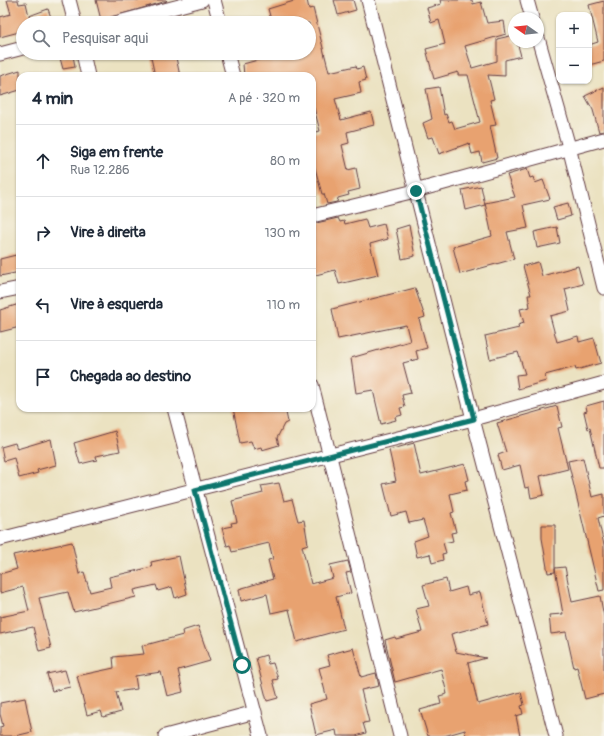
<!DOCTYPE html>
<html lang="pt">
<meta charset="utf-8">
<style>
:root{--surface:#fff;--page:#f2f2f3;--text:#1f2937;--muted:#747a83;--line:#e0e1e3}
body{margin:0;font-family:Pangolin,sans-serif;background:var(--page);color:var(--text)}
.controls{position:absolute;right:12px;top:12px;display:grid;overflow:hidden;border-radius:8px;box-shadow:0 1px 3px #0004}
.controls button{width:36px;height:36px;display:grid;place-items:center;padding:0;border:0;border-bottom:1px solid var(--line);background:var(--surface);color:var(--text);font:20px sans-serif}
.compass{position:absolute;left:508px;top:12px;width:36px;height:36px;border-radius:50%;background:var(--surface);box-shadow:0 1px 3px #0004;rotate:284deg}
.stop{position:absolute;width:12px;height:12px;margin:-9px;border:3px solid #0f766e;border-radius:50%;background:#fff}
.stop.end{background:#0f766e;border-color:#fff;box-shadow:0 1px 4px #0008}
.list{margin:0;padding:0;list-style:none}
h2{display:flex;justify-content:space-between;align-items:center;height:52px;margin:0;padding:0 16px;font-size:17px}
h2 small{font-size:13px;font-weight:400;color:var(--muted)}
.list li{display:grid;grid-template-columns:26px 1fr auto;gap:12px;align-items:center;box-sizing:border-box;height:72px;padding:0 16px;border-top:1px solid var(--line)}
.list b{display:block;font-size:15px;white-space:nowrap}
.list p{margin:0;font-size:13px;white-space:nowrap;color:var(--muted)}
.list em{font-size:13px;font-style:normal;color:var(--muted)}
.icon{flex:none;width:22px;height:22px;fill:none;stroke:currentColor;stroke-width:2;stroke-linecap:round;stroke-linejoin:round}
.map{position:relative;flex:none;width:604px;height:736px;overflow:hidden}
.search{position:absolute;background:var(--surface);box-shadow:0 1px 3px #0004;left:16px;top:16px;width:300px;height:44px;display:flex;align-items:center;gap:10px;box-sizing:border-box;padding:0 14px;border-radius:22px;color:var(--muted);font-size:15px}
.panel{position:absolute;background:var(--surface);box-shadow:0 1px 3px #0004;left:16px;top:72px;width:300px;height:340px;border-radius:12px}
.map>svg:first-child{display:block}
.building{fill:#e8a270}
.lines{fill:none;stroke-linecap:round;stroke-linejoin:round}
.street-casing{stroke:#623c42;stroke-width:15}
.street{stroke:#fff;stroke-width:13}
.route{stroke:#0f766e;stroke-width:5}
</style>
<div class="map">
<svg width="604" height="736" viewBox="0 0 604 736">
<rect width="100%" height="100%" fill="#f7f3e8"/>
<filter id="ink" filterUnits="userSpaceOnUse"><feTurbulence type="fractalNoise" baseFrequency=".025" numOctaves="2"/><feDisplacementMap in="SourceGraphic" scale="8" xChannelSelector="R" yChannelSelector="G"/><feConvolveMatrix kernelMatrix="1 2 1 2 8 2 1 2 1" color-interpolation-filters="sRGB"/></filter>
<filter id="wash" filterUnits="userSpaceOnUse"><feTurbulence type="fractalNoise" baseFrequency=".012" numOctaves="4" result="noise"/><feDisplacementMap in="SourceGraphic" scale="16" xChannelSelector="R" yChannelSelector="G"/><feGaussianBlur stdDeviation="0.9" result="paint"/><feColorMatrix in="noise" values="0 0 0 0 0 0 0 0 0 0 0 0 0 0 0 0 0 1.4 0 .05"/><feComposite in="paint" operator="in"/></filter>
<g filter="url(#wash)">
<rect width="100%" height="100%" fill="#ebe2c1"/>
<g id="blocks">
<g class="building">
<path d="M7,0H18L19,4L26,3L29,16L48,9L52,20L41,23H23V31L0,37V17L11,14Z"/>
<path d="M96,0H166L167,1L101,20Z"/>
<path d="M297,0H307L309,9L313,8L329,72L356,66L357,69L363,67L366,80L359,82L361,93L335,99L341,120L371,112L374,125L347,132L349,143L342,145L348,170L356,168L360,189L348,192L349,195L338,198L337,202L327,204L324,194H322L312,157V133L320,131L314,108L312,109V76H244L243,64L284,53H309V23H272L268,9Z"/>
<path d="M334,0H353L356,10L338,15Z"/>
<path d="M440,0H472L473,4L481,2L487,23L504,21L506,34L465,46L472,68L497,61V39L514,35V42H517L521,56L505,60V76L488,75L494,99L490,100L496,125L490,126L497,158L482,162L480,152L472,154L469,143L439,154L433,137L428,138L423,123L432,119L426,89L439,87L444,115L446,114L449,122L452,121L455,129L480,122L468,75H458V72L434,79L426,49L445,44L439,20L431,23L427,8L441,4Z"/>
<path d="M604,1V61L589,65V45L598,42L589,5Z"/>
<path d="M150,53H175L180,76H155Z"/>
<path d="M73,55L75,67L63,69L60,58Z"/>
<path d="M20,70V90L0,96V76Z"/>
<path d="M604,87V131L599,132L593,110L585,96Z"/>
<path d="M527,169L530,178L533,177L535,183L543,180L550,199L523,205L528,228L507,232L514,259L460,274L453,247L492,236L485,203L515,197L507,175Z"/>
<path d="M481,186L485,205L466,210L462,190Z"/>
<path d="M568,203L571,216L557,220L553,207Z"/>
<path d="M338,218L340,222L344,221L345,224L365,219L368,228L384,224L388,239L370,244L378,275L339,284L335,270L312,276V224Z"/>
<path d="M409,225L415,256L402,259L396,229Z"/>
<path d="M557,227L560,243L537,248L534,232Z"/>
<path d="M20,254V272L0,276V259Z"/>
<path d="M538,262L542,276L578,266L583,284L565,289L570,311L550,316L557,342L578,336L579,342L594,338L601,363L576,370L575,367L545,375L546,381L518,389L516,375L525,374L518,352L490,359L485,336L519,328L518,325L524,323L520,309L530,307L528,295H531L523,266Z"/>
<path d="M415,288L425,317L419,319L427,348L416,351L418,359L403,363L411,393L402,395L405,407L400,408L402,415L395,417L396,420L381,424L373,390L356,393L351,358L410,341L406,325L338,339L332,309Z"/>
<path d="M16,305H20V327L0,332V310Z"/>
<path d="M604,401V468H599L590,428L588,429L584,412L587,411L586,406Z"/>
<path d="M557,406L562,427L558,428L568,469L540,476L544,495L531,498L529,487L525,488L520,465L502,470L498,455L506,452L497,423Z"/>
<path d="M233,408H264L265,411L285,408L288,422L284,424L277,438L279,445L262,450L261,447L254,449L251,441L240,443Z"/>
<path d="M115,431L120,451L96,456L97,460L80,464L74,443Z"/>
<path d="M51,439L56,465L37,470L38,473L19,478L14,458L4,461L1,447L15,443L17,449Z"/>
<path d="M414,443L421,475L465,464L469,480L465,481L467,490L450,494L454,512L451,513L456,532L451,533L453,541L443,543L446,553L442,554L443,560L432,563L430,554L417,557L414,543V541L428,536L423,520L409,523L406,512L391,516L383,484L396,481L389,450Z"/>
<path d="M583,458L592,497L604,494V516L598,518L604,545V590L599,591L568,461Z"/>
<path d="M279,483L284,501L292,499L298,521L304,520L308,544L302,546L311,584L333,578L330,565L348,561L351,572L346,573L351,593L336,597L344,629L297,642L289,609L271,613L267,594L241,601L239,589L273,579L268,560L273,559L269,543L232,552L230,545L227,546L222,528L232,526L231,523L237,522L232,501L263,493L261,486Z"/>
<path d="M542,525H555V568L565,567L572,602L600,596L604,617V694L585,699L577,667L574,668L566,632L551,634L549,615L563,614L555,568V572L548,573L542,538Z"/>
<path d="M72,542L79,574L84,572L90,592L111,587L109,577L152,567L151,562L179,556L187,594L175,598L172,587L158,591L156,585L134,590L136,597L74,612L68,592L39,598L51,648L39,651L33,627L0,634V617L29,611L23,587L0,593V574L17,569L13,555Z"/>
<path d="M446,579L449,592L466,587L468,595L480,592L488,624L451,634L456,652L486,658L468,663L478,704L521,692L524,705L521,706L523,714L516,716L520,736H466L465,730L444,736H428L420,710L441,704L439,696L447,694L441,669L395,682L385,640L395,637L396,639L422,632L416,609L429,606L423,585Z"/>
<path d="M198,626L210,661L178,670L183,692L167,696L161,672L135,676L137,689L116,692L121,712L103,717L101,711L87,715L77,676L114,668L113,657L144,654L142,646L183,635L182,631Z"/>
<path d="M353,648L361,677L376,673L379,686L361,690L369,722L363,723L366,733L356,736H337L336,730L316,735L309,704L327,699L319,668L330,665L327,655Z"/>
<path d="M266,655L268,664L273,663L278,679L273,680L278,698L267,701L256,658Z"/>
<path d="M65,670L70,687L52,691L47,674Z"/>
<path d="M25,698L32,732L15,736H0V727L3,726L0,714V703Z"/>
</g>
</g>
</g>
<g filter="url(#ink)">
<use href="#blocks" fill-opacity="0" stroke="#623c42" stroke-width="1"/>
<g class="lines">
<g class="street-casing">
<g id="street">
<path d="M69,0L75,23"/>
<path d="M214,0L220,23"/>
<path d="M368,0L473,419L556,736"/>
<path d="M527,0L532,18"/>
<path d="M115,23L202,0"/>
<path d="M538,38L569,147L604,288"/>
<path d="M83,53L88,76"/>
<path d="M227,53L233,76"/>
<path d="M0,54L23,48"/>
<path d="M312,216L415,191L604,139"/>
<path d="M0,292L20,288"/>
<path d="M312,385L400,736"/>
<path d="M174,408L261,736"/>
<path d="M0,539L473,419L604,383"/>
<path d="M165,736L255,712"/>
</g>
</g>
<use href="#street" class="street"/>
</g>
</g>
<g class="lines" filter="url(#ink)">
<path class="route" d="M242,665L195,490L474,419L416,191"/>
</g>
</svg>
<div class="controls">
<button>+</button>
<button>−</button>
</div>
<svg class="compass" viewBox="-18 -18 36 36"><path d="M0-13l5 13h-10z" fill="#e53935"/><path d="M0 13l5-13h-10z" fill="#747a83"/></svg>
<div class="stop" style="left:242px;top:665px"></div>
<div class="stop end" style="left:416px;top:191px"></div>
<div class="search"><svg class="icon" aria-label="search" viewBox="0 0 24 24"><circle cx="10" cy="10" r="6"/><path d="M15 15l6 6"/></svg>Pesquisar aqui</div>
<section class="panel">
<h2>4 min<small>A pé · 320 m</small></h2>
<ul class="list">
<li><svg class="icon" aria-label="ahead" viewBox="0 0 24 24"><path d="M12 20V5M6 11l6-6 6 6"/></svg><div><b>Siga em frente</b><p>Rua 12.286</p></div><em>80 m</em></li>
<li><svg class="icon" aria-label="right" viewBox="0 0 24 24"><path d="M7 20v-9h11M14 6l5 5-5 5"/></svg><div><b>Vire à direita</b></div><em>130 m</em></li>
<li><svg class="icon" aria-label="left" viewBox="0 0 24 24"><path d="M17 20v-9H6M10 6l-5 5 5 5"/></svg><div><b>Vire à esquerda</b></div><em>110 m</em></li>
<li><svg class="icon" aria-label="arrive" viewBox="0 0 24 24"><path d="M6 21V4h12l-3 4 3 4H6"/></svg><div><b>Chegada ao destino</b></div></li>
</ul>
</section>
</div>
